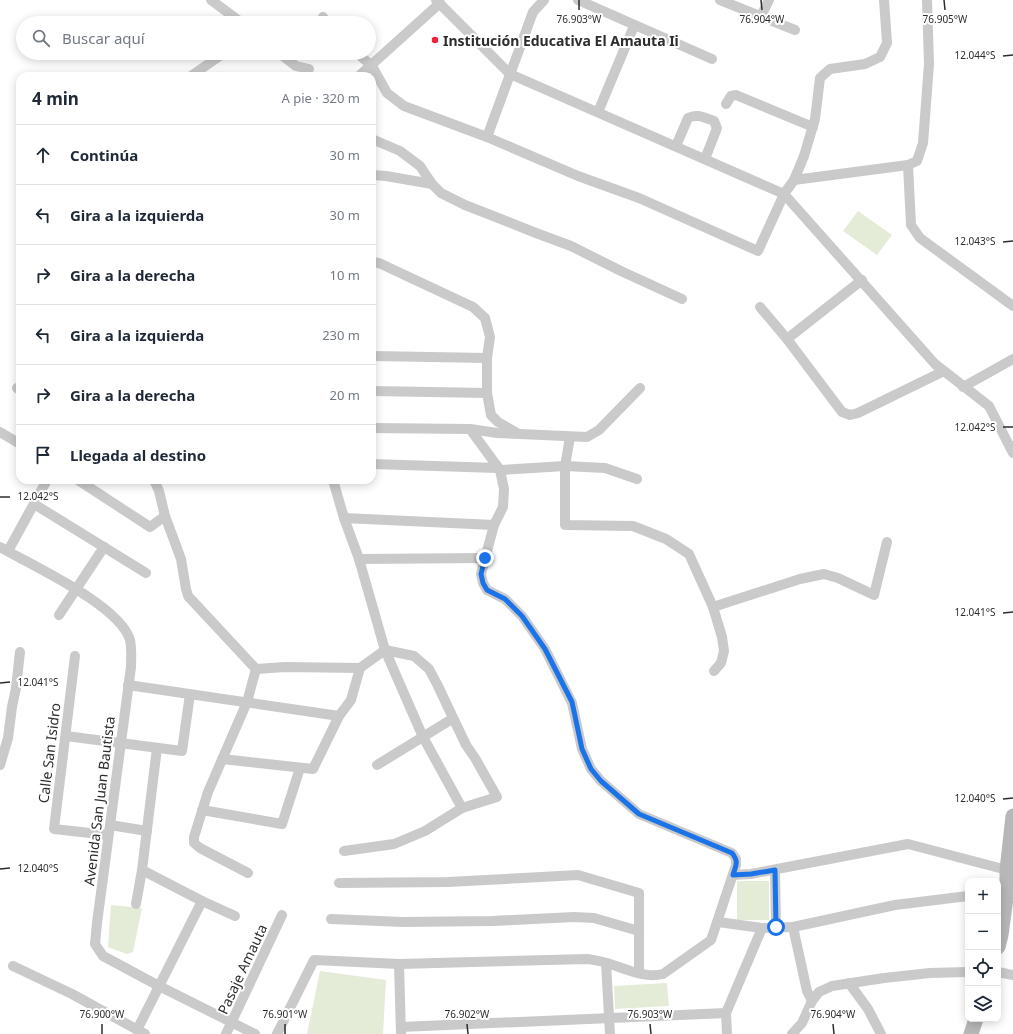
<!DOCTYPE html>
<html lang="es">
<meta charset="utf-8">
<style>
:root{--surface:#fff;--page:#f2f2f3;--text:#1f2937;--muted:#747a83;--line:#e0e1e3}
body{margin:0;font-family:"Noto Sans",sans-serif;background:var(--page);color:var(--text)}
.controls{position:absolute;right:12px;bottom:12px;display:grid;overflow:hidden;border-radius:8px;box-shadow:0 2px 10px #0003}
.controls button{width:36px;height:36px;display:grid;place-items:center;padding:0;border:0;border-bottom:1px solid var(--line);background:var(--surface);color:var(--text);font:20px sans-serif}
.stop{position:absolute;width:12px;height:12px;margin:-9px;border:3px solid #1a73e8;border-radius:50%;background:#fff}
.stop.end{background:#1a73e8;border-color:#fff;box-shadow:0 1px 4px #0008}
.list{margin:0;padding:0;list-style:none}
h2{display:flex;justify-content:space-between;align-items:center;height:52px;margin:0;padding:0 16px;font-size:17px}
h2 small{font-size:13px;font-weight:400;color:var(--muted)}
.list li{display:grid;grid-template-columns:26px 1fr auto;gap:12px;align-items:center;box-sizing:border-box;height:60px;padding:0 16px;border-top:1px solid var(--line)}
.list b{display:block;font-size:15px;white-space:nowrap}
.list em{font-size:13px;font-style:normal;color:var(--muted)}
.icon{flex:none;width:22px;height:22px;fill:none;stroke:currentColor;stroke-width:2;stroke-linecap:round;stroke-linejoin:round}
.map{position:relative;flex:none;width:1013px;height:1034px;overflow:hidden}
.search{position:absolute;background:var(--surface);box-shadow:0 2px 10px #0003;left:16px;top:16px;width:360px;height:44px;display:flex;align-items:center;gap:10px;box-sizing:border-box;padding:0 14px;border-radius:22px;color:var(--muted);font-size:15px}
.panel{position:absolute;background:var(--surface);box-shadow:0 2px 10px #0003;left:16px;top:72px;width:360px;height:412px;border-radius:12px}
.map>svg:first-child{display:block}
.green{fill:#e4ecd8}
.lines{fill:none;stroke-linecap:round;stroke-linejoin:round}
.street{stroke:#cacaca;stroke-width:10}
.secondary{stroke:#b7b7b7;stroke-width:15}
.route{stroke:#1a73e8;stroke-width:5}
.ticks{fill:none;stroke:#2d2d2d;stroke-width:1.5}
.poi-dot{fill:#f31f3f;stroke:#fff;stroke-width:1.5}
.labels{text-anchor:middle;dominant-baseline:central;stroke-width:4;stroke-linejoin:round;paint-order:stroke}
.poi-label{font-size:14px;font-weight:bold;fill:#2d2d2d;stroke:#fff;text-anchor:start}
.street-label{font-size:14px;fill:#2d2d2d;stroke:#fff}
.ticks-label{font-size:10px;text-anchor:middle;fill:#2d2d2d;stroke:#fff;stroke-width:4;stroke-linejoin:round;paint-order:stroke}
</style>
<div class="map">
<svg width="1013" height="1034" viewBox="0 0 1013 1034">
<rect width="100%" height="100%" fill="#fff"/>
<g class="green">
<path d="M858,211L892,235L877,255L843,231Z"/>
<rect x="737" y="881" width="32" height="39"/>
<path d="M111,905L142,908L133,952L127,954L108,947Z"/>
<path d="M320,971L386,980L383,1034H307Z"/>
<path d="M667,983L669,1006L615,1009L614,986Z"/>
</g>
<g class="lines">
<g class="street">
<path d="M211,0L242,23"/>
<path d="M436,0L510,74L784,194L935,364L989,406L1013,453"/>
<path d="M578,0L712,59"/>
<path d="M720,0L795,30"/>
<path d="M761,16L769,0"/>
<path d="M323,17L327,23"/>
<path d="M279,53L296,66L309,69"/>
<path d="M357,53L372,66L387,93L404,106L487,137L578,176L639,198L758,251L784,194L794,180L804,156L815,119L820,78L830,69L865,64L880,57L887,43L884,0"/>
<path d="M191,76L224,53"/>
<path d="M359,76L440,3"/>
<path d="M726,104L731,96L736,95L813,127"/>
<path d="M598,112L634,26"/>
<path d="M487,137L533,12L544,0"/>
<path d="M372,139L400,151L420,166L432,184L441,193L465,205L536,233L571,246L623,272L682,299"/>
<path d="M676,146L688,118C697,113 705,118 714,121L717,128L705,159"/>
<path d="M908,165L911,225L920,238L1013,306"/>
<path d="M372,175L386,176L432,184"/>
<path d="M794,180L908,165L917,161L923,143L929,64L927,0"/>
<path d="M372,262L379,263L473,307L485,318L490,337L487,358V393L491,415L498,422L517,433"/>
<path d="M862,280L787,339L842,412L850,415L858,413L944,371"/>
<path d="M760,307L787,339"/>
<path d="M372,356L487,358"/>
<path d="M963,387L1013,359"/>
<path d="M17,388L20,390"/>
<path d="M372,391L487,393"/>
<path d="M372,428L470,429L497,433L587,437L599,430L640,388"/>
<path d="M0,432L20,444"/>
<path d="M570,437L565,466V525L633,526L666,539L689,554L713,607L722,637L724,651L721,663L714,671"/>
<path d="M372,464L498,468"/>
<path d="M500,470L565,466L605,468L637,479"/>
<path d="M78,480L150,527L165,516"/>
<path d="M154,480L159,491L165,516L181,559L186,589L188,596L256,669L247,702L208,792L194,837V843L200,848L248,873"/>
<path d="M333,480L344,518L359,559L385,650L423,737L462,808"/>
<path d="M34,504L146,573"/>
<path d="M344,518L494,525"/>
<path d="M0,547C31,565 120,605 130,640C132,649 131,658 131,667L97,923L95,944L103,956L159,986L255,1034"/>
<path d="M8,551L47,480"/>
<path d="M359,559L485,558"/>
<path d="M713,607L800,579L824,574L838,578L874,595L887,542"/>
<path d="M59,615L104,547"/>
<path d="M75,656L54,829L108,835"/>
<path d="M256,669L285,667L360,668"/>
<path d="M128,685L339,716"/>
<path d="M66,736L182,751L190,694"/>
<path d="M222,759L313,769L339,716L351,700L360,668L385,650L414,656L429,669L437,684L466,745L475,758L497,797L462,808L425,831L394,844L344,851"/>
<path d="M0,765L8,738L12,707L16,688L20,652"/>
<path d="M377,765L452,719"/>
<path d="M202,810L282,824L300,768"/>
<path d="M110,825L147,831"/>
<path d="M142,870L202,901L235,916"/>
<path d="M775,870L776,927"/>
<path d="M733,875L751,874L908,844L1007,870"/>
<path d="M339,883L448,882L578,875L639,893V973"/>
<path d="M136,904L142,870L157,748"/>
<path d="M331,919L403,922L492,921L574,917L594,918L639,931"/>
<path d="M718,922L762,928L793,927L895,905L968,896"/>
<path d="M793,927L807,991L812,1001"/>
<path d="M606,963L610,1034"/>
<path d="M399,964L401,1034"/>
<path d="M13,966L72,994L145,1034"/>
<path d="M998,972L1013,975"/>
<path d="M849,983L868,1009L881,1034"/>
<path d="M401,1027L726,1013"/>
<path d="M137,1030L202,901"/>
<path d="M226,1034L282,915"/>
<path d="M277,1034L314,960L399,964L588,959C594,960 601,961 607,963C624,968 644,979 663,974L711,940L736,865V859L732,853L639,814L601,781L591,769L582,749L572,703L545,649L522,616L505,599L487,590L483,583L481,574L494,525L503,507L504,489L500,470L470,429"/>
<path d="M727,1034L726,1013L762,928"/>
<path d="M792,1034L802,1023L812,1001L819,992L832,986L884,978L930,973L968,972"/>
</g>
<g class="secondary">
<path d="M998,947L1001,935L1007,891V870L1013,816"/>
<path d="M971,1034L976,1019"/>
</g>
</g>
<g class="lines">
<path class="route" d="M485,558L481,574L483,583L487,590L505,599L522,616L545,649L572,702L582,749L591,769L601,781L639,814L732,853C739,862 736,865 733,875L751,874L775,870L776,927"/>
</g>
<path class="ticks" d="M579,0V10M761,0L762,10M944,0L945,10M1003,56L1013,55M1003,242L1013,241M1003,427H1013M0,497H10M1003,613L1013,612M0,683L10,682M1003,799L1013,798M0,869L10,868M102,1024V1034M285,1024V1034M467,1024L468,1034M650,1024L651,1034M833,1024L834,1034"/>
<circle class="poi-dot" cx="435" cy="40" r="4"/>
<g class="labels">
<g class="poi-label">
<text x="443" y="40">Institución Educativa El Amauta Ii</text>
</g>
<g class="street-label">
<text transform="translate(49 753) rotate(-83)">Calle San Isidro</text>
<text transform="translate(99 801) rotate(-83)">Avenida San Juan Bautista</text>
<text transform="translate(242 969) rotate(-65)">Pasaje Amauta</text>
</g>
</g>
<g class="ticks-label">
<text x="579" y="23">76.903°W</text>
<text x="762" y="23">76.904°W</text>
<text x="945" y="23">76.905°W</text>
<text x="975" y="59">12.044°S</text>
<text x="975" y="245">12.043°S</text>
<text x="975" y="431">12.042°S</text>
<text x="38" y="500">12.042°S</text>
<text x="975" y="616">12.041°S</text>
<text x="38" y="686">12.041°S</text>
<text x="975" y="802">12.040°S</text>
<text x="38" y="872">12.040°S</text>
<text x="102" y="1018">76.900°W</text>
<text x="285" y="1018">76.901°W</text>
<text x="467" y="1018">76.902°W</text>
<text x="650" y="1018">76.903°W</text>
<text x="833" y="1018">76.904°W</text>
</g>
</svg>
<div class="controls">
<button>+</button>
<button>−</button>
<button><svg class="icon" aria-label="locate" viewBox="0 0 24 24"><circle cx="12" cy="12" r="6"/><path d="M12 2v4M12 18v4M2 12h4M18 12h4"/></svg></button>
<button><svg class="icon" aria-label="layers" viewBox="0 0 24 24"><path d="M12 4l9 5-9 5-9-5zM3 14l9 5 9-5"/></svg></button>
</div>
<div class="stop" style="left:776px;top:927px"></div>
<div class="stop end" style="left:485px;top:558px"></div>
<div class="search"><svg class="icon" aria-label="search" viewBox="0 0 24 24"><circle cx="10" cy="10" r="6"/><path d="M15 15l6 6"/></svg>Buscar aquí</div>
<section class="panel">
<h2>4 min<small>A pie · 320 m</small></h2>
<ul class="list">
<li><svg class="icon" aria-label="ahead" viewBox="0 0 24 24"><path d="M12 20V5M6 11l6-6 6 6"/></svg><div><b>Continúa</b></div><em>30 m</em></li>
<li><svg class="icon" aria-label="left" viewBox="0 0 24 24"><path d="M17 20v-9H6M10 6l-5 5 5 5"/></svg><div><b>Gira a la izquierda</b></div><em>30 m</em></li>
<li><svg class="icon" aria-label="right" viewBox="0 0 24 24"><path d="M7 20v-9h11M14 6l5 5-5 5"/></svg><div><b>Gira a la derecha</b></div><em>10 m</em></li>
<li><svg class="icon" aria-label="left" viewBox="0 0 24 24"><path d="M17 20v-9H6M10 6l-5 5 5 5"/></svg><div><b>Gira a la izquierda</b></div><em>230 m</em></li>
<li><svg class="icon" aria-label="right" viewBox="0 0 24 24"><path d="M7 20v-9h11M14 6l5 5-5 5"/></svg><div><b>Gira a la derecha</b></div><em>20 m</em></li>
<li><svg class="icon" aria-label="arrive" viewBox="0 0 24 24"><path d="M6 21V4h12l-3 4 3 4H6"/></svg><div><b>Llegada al destino</b></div></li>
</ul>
</section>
</div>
